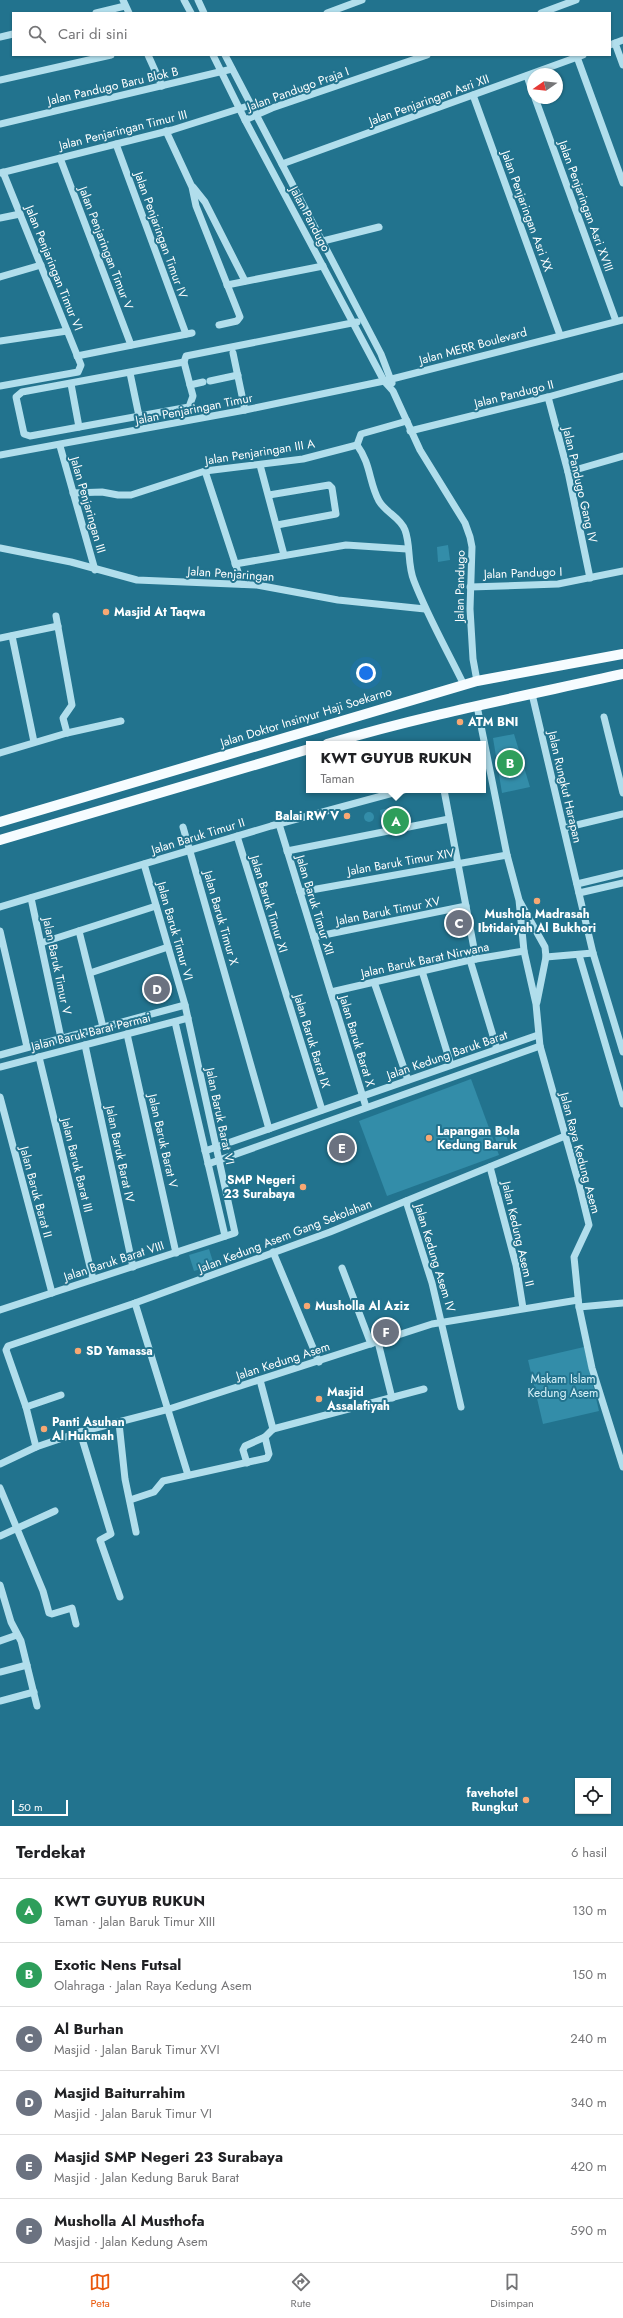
<!DOCTYPE html>
<html lang="id">
<meta charset="utf-8">
<style>
:root{--surface:#fff;--page:#f6f6f6;--text:#202124;--muted:#757577;--line:#e0e0e0;--accent:#ea580c}
body{margin:0;font-family:Jost,sans-serif;background:var(--page);color:var(--text)}
.controls{position:absolute;right:12px;bottom:12px;display:grid;overflow:hidden;border-radius:0px;box-shadow:0 1px 3px #0004}
.controls button{width:36px;height:36px;display:grid;place-items:center;padding:0;border:0;border-bottom:1px solid var(--line);background:var(--surface);color:var(--text);font:20px sans-serif}
.compass{position:absolute;left:527px;top:68px;width:36px;height:36px;border-radius:50%;background:var(--surface);box-shadow:0 1px 3px #0004;rotate:256deg}
.scale{position:absolute;left:12px;bottom:10px;width:56px;box-sizing:border-box;padding-left:4px;border:2px solid #fff;border-top:0;font-size:11px;line-height:14px;white-space:nowrap;color:#fff;-webkit-text-stroke:3px #22738e;paint-order:stroke}
.you{position:absolute;left:366px;top:673px;width:14px;height:14px;margin:-10px;border:3px solid #fff;border-radius:50%;background:#1a73e8;box-shadow:0 0 0 6px #1a73e833}
.badge{display:grid;place-items:center;width:26px;height:26px;border-radius:50%;background:var(--accent);color:#fff;font-size:13px;font-weight:700}
.pin{position:absolute;translate:-50% -50%;border:2px solid #fff;box-shadow:0 1px 4px #0006}
.popup{position:absolute;left:306px;top:741px;width:180px;height:52px;box-sizing:border-box;display:grid;place-content:center;border-radius:0px;background:var(--surface);filter:drop-shadow(0 1px 3px #0005);font-size:13px;white-space:nowrap;color:var(--muted)}
.popup b{font-size:15px;color:var(--text)}
.popup::after{content:'';position:absolute;left:50%;top:100%;margin-left:-8px;border:8px solid transparent;border-top-color:var(--surface)}
.list{margin:0;padding:0;list-style:none}
h2{display:flex;justify-content:space-between;align-items:center;height:52px;margin:0;padding:0 16px;font-size:17px}
h2 small{font-size:13px;font-weight:400;color:var(--muted)}
.list li{display:grid;grid-template-columns:26px 1fr auto;gap:12px;align-items:center;box-sizing:border-box;height:64px;padding:0 16px;border-top:1px solid var(--line)}
.list b{display:block;font-size:15px;white-space:nowrap}
.list p{margin:0;font-size:13px;white-space:nowrap;color:var(--muted)}
.list em{font-size:13px;font-style:normal;color:var(--muted)}
.icon{flex:none;width:22px;height:22px;fill:none;stroke:currentColor;stroke-width:2;stroke-linecap:round;stroke-linejoin:round}
.map{position:relative;flex:none;width:623px;height:1826px;overflow:hidden}
.search{position:absolute;background:var(--surface);box-shadow:0 1px 3px #0004;left:12px;right:12px;top:12px;height:44px;display:flex;align-items:center;gap:10px;box-sizing:border-box;padding:0 14px;border-radius:0px;color:var(--muted);font-size:15px}
.sheet{height:436px;background:var(--surface)}
nav{display:flex;justify-content:space-around;align-items:center;box-sizing:border-box;height:56px;border-top:1px solid var(--line);background:var(--surface);font-size:11px;color:var(--muted)}
nav a{display:grid;justify-items:center;gap:2px}
nav .on{color:var(--accent)}
.map>svg:first-child{display:block}
.green{fill:#338da9}
.lines{fill:none;stroke-linecap:round;stroke-linejoin:round}
.minor{stroke:#b1deec;stroke-width:7}
.major{stroke:#f6fcff;stroke-width:10}
.poi-dot{fill:#f8a873;stroke:#22738e;stroke-width:1.5}
.labels{text-anchor:middle;dominant-baseline:central;stroke-width:4;stroke-linejoin:round;paint-order:stroke}
.street-label{font-size:12px;fill:#fff;stroke:#22738e}
.poi-label{font-size:12px;font-weight:bold;fill:#fff;stroke:#22738e;text-anchor:start}
.park-label{font-size:12px;fill:#d6f1f9;stroke:#22738e}
</style>
<div class="map">
<svg width="623" height="1826" viewBox="0 0 623 1826">
<rect width="100%" height="100%" fill="#22738e"/>
<g class="green">
<path d="M448,545L450,560L438,562L437,547Z"/>
<path d="M514,734L530,787L502,793L493,738Z"/>
<path d="M398,806L400,813L381,817L380,810Z"/>
<circle cx="369" cy="817" r="5"/>
<path d="M471,1079L499,1155L387,1196L359,1121Z"/>
<path d="M504,1127L510,1148L499,1151L493,1130Z"/>
<path d="M209,1249L214,1265L194,1271L189,1255Z"/>
<path d="M584,1347L599,1411L543,1424L528,1360Z"/>
</g>
<g class="lines">
<g class="minor">
<path d="M123,0L129,13"/>
<path d="M184,0L191,13"/>
<path d="M198,0L204,13"/>
<path d="M96,13L125,6"/>
<path d="M327,13L362,0"/>
<path d="M541,13L576,0"/>
<path d="M0,37L13,34"/>
<path d="M615,43L623,65"/>
<path d="M610,45L623,40"/>
<path d="M148,55L162,86"/>
<path d="M213,55L245,120L384,381L393,391L420,450L465,523L470,537L472,547L470,609L473,659L477,681"/>
<path d="M225,55L381,354L392,383"/>
<path d="M577,57L623,183"/>
<path d="M527,76L533,94"/>
<path d="M0,80L111,55"/>
<path d="M473,95L560,335"/>
<path d="M535,98L616,321"/>
<path d="M245,120L272,108L427,55"/>
<path d="M0,124L232,69"/>
<path d="M166,131L192,187L196,206L240,317L237,321L219,325"/>
<path d="M116,144L186,334"/>
<path d="M60,158L131,345"/>
<path d="M282,164L583,55"/>
<path d="M0,173L172,130L251,105"/>
<path d="M193,187L205,202L245,281"/>
<path d="M0,218L20,214"/>
<path d="M323,241L379,227"/>
<path d="M0,277L41,265"/>
<path d="M227,285L323,266"/>
<path d="M0,341L67,331"/>
<path d="M233,353L245,410"/>
<path d="M77,356L192,333"/>
<path d="M184,362L22,392L16,397L24,434L30,436L189,407L193,396L190,385"/>
<path d="M130,373L139,416"/>
<path d="M210,381L238,375"/>
<path d="M203,382L190,385L184,362L186,356L357,322"/>
<path d="M71,384L79,427"/>
<path d="M0,386L78,372L81,365L3,172"/>
<path d="M548,397L568,472L590,578"/>
<path d="M410,431L548,397L623,376"/>
<path d="M357,445C371,464 369,483 379,501C386,513 400,517 405,530C411,546 407,564 414,581C428,617 447,650 464,685"/>
<path d="M357,445L361,434L407,421"/>
<path d="M60,446L95,570"/>
<path d="M0,455L245,410L384,381L623,320"/>
<path d="M260,465L284,555"/>
<path d="M205,471L242,584"/>
<path d="M568,472L623,456"/>
<path d="M73,493L102,492L118,495H131L205,471L303,459L357,445"/>
<path d="M269,495L329,485L332,488L336,514L277,525"/>
<path d="M0,548L71,562L137,580L257,585L338,600L425,609"/>
<path d="M235,564L346,545L407,549"/>
<path d="M470,587L558,584L623,571"/>
<path d="M56,616L72,705L63,718L67,733"/>
<path d="M12,636L34,742"/>
<path d="M0,638L58,626"/>
<path d="M532,694L593,953L623,1052"/>
<path d="M477,706L507,855L519,900L524,951L536,1004L540,1046L579,1184L589,1225L574,1257L579,1307L592,1368L623,1467"/>
<path d="M604,717L623,793"/>
<path d="M0,753L67,733L121,721"/>
<path d="M444,790L476,959"/>
<path d="M279,824L366,1107"/>
<path d="M183,827L269,1129"/>
<path d="M564,828L623,814"/>
<path d="M237,836L322,1110"/>
<path d="M287,851L449,819"/>
<path d="M577,884L623,873"/>
<path d="M300,892L507,855"/>
<path d="M579,893L623,883"/>
<path d="M31,898L61,1038"/>
<path d="M520,902L545,947L546,957L537,1002"/>
<path d="M0,907L271,826L404,790"/>
<path d="M0,931L27,1047"/>
<path d="M79,931L103,1027"/>
<path d="M314,937L466,906"/>
<path d="M41,943L156,906"/>
<path d="M579,955L623,1104"/>
<path d="M546,957L593,953"/>
<path d="M470,960L497,1049"/>
<path d="M422,971L451,1065"/>
<path d="M90,973L168,947"/>
<path d="M374,982L408,1080"/>
<path d="M331,992L470,960L524,951"/>
<path d="M175,1022L225,1236"/>
<path d="M127,1034L176,1253"/>
<path d="M85,1045L133,1267"/>
<path d="M0,1055L185,1005"/>
<path d="M39,1057L93,1279"/>
<path d="M0,1067L188,1018"/>
<path d="M0,1097L52,1293"/>
<path d="M205,1151L538,1035"/>
<path d="M208,1164L540,1046"/>
<path d="M490,1167L516,1265L523,1308"/>
<path d="M406,1201L432,1283L461,1407"/>
<path d="M273,1252L319,1362"/>
<path d="M342,1268L371,1344"/>
<path d="M135,1303L188,1475"/>
<path d="M579,1307L623,1303"/>
<path d="M0,1310L235,1233L185,1005L144,864"/>
<path d="M378,1342L392,1398"/>
<path d="M260,1380L273,1429"/>
<path d="M26,1407L61,1395"/>
<path d="M119,1423L125,1479L136,1532"/>
<path d="M273,1429L424,1389"/>
<path d="M80,1432L111,1534L100,1540L120,1597"/>
<path d="M36,1447L26,1407L6,1350L8,1346L135,1303L330,1232L565,1136"/>
<path d="M247,1463L243,1450L245,1446L265,1437"/>
<path d="M0,1464L36,1447L80,1432L169,1409L432,1324L578,1300"/>
<path d="M0,1488L43,1591L49,1613L52,1614L72,1608L76,1624"/>
<path d="M130,1500L154,1492L163,1481L267,1458L269,1454L265,1437L273,1429"/>
<path d="M0,1536L55,1511"/>
<path d="M0,1585L11,1622L21,1641L37,1706"/>
<path d="M0,1641L17,1635"/>
<path d="M0,1672L27,1665"/>
<path d="M0,1701L34,1692"/>
</g>
<g class="major">
<path d="M327,744C424,715 524,696 623,674"/>
<path d="M0,822L477,681L623,654"/>
<path d="M0,840L309,749"/>
</g>
</g>
<g class="poi-dot">
<circle cx="106" cy="612" r="4"/>
<circle cx="460" cy="722" r="4"/>
<circle cx="347" cy="816" r="4"/>
<circle cx="537" cy="901" r="4"/>
<circle cx="429" cy="1138" r="4"/>
<circle cx="303" cy="1187" r="4"/>
<circle cx="307" cy="1306" r="4"/>
<circle cx="78" cy="1351" r="4"/>
<circle cx="319" cy="1399" r="4"/>
<circle cx="44" cy="1429" r="4"/>
<circle cx="526" cy="1800" r="4"/>
</g>
<g class="labels">
<g class="street-label">
<text transform="translate(113 86) rotate(-13)">Jalan Pandugo Baru Blok B</text>
<text transform="translate(298 89) rotate(-20)">Jalan Pandugo Praja I</text>
<text transform="translate(429 100) rotate(-20)">Jalan Penjaringan Asri XII</text>
<text transform="translate(123 130) rotate(-14)">Jalan Penjaringan Timur III</text>
<text transform="translate(586 206) rotate(70)">Jalan Penjaringan Asri XVIII</text>
<text transform="translate(527 211) rotate(70)">Jalan Penjaringan Asri XX</text>
<text transform="translate(310 219) rotate(62)">Jalan Pandugo</text>
<text transform="translate(161 235) rotate(70)">Jalan Penjaringan Timur IV</text>
<text transform="translate(106 248) rotate(69)">Jalan Penjaringan Timur V</text>
<text transform="translate(54 268) rotate(68)">Jalan Penjaringan Timur VI</text>
<text transform="translate(473 346) rotate(-15)">Jalan MERR Boulevard</text>
<text transform="translate(514 394) rotate(-14)">Jalan Pandugo II</text>
<text transform="translate(194 409) rotate(-11)">Jalan Penjaringan Timur</text>
<text transform="translate(260 452) rotate(-9)">Jalan Penjaringan III A</text>
<text transform="translate(580 485) rotate(77)">Jalan Pandugo Gang IV</text>
<text transform="translate(88 505) rotate(74)">Jalan Penjaringan III</text>
<text transform="translate(523 573) rotate(-2)">Jalan Pandugo I</text>
<text transform="translate(231 574) rotate(4)">Jalan Penjaringan</text>
<text transform="translate(460 586) rotate(-89)">Jalan Pandugo</text>
<text transform="translate(306 717) rotate(-17)">Jalan Doktor Insinyur Haji Soekarno</text>
<text transform="translate(565 787) rotate(77)">Jalan Rungkut Harapan</text>
<text transform="translate(198 836) rotate(-17)">Jalan Baruk Timur II</text>
<text transform="translate(401 862) rotate(-10)">Jalan Baruk Timur XIV</text>
<text transform="translate(269 904) rotate(73)">Jalan Baruk Timur XI</text>
<text transform="translate(315 905) rotate(73)">Jalan Baruk Timur XII</text>
<text transform="translate(388 911) rotate(-11)">Jalan Baruk Timur XV</text>
<text transform="translate(221 918) rotate(74)">Jalan Baruk Timur X</text>
<text transform="translate(175 931) rotate(74)">Jalan Baruk Timur VI</text>
<text transform="translate(425 960) rotate(-12)">Jalan Baruk Barat Nirwana</text>
<text transform="translate(57 966) rotate(78)">Jalan Baruk Timur V</text>
<text transform="translate(91 1032) rotate(-14)">Jalan Baruk Barat Permai</text>
<text transform="translate(312 1041) rotate(73)">Jalan Baruk Barat IX</text>
<text transform="translate(357 1041) rotate(73)">Jalan Baruk Barat X</text>
<text transform="translate(447 1055) rotate(-19)">Jalan Kedung Baruk Barat</text>
<text transform="translate(220 1116) rotate(78)">Jalan Baruk Barat VI</text>
<text transform="translate(163 1141) rotate(77)">Jalan Baruk Barat V</text>
<text transform="translate(580 1153) rotate(75)">Jalan Raya Kedung Asem</text>
<text transform="translate(120 1154) rotate(78)">Jalan Baruk Barat IV</text>
<text transform="translate(77 1165) rotate(76)">Jalan Baruk Barat III</text>
<text transform="translate(36 1192) rotate(75)">Jalan Baruk Barat II</text>
<text transform="translate(518 1234) rotate(77)">Jalan Kedung Asem II</text>
<text transform="translate(285 1236) rotate(-21)">Jalan Kedung Asem Gang Sekolahan</text>
<text transform="translate(435 1258) rotate(73)">Jalan Kedung Asem IV</text>
<text transform="translate(114 1261) rotate(-18)">Jalan Baruk Barat VIII</text>
<text transform="translate(283 1361) rotate(-18)">Jalan Kedung Asem</text>
</g>
<g class="poi-label">
<text x="114" y="612">Masjid At Taqwa</text>
<text x="468" y="722">ATM BNI</text>
<text x="339" y="816" text-anchor="end">Balai RW V</text>
<text x="537" y="914" text-anchor="middle">Mushola Madrasah<tspan x="537" dy="14">Ibtidaiyah Al Bukhori</tspan></text>
<text x="437" y="1131">Lapangan Bola<tspan x="437" dy="14">Kedung Baruk</tspan></text>
<text x="295" y="1180" text-anchor="end">SMP Negeri<tspan x="295" dy="14">23 Surabaya</tspan></text>
<text x="315" y="1306">Musholla Al Aziz</text>
<text x="86" y="1351">SD Yamassa</text>
<text x="327" y="1392">Masjid<tspan x="327" dy="14">Assalafiyah</tspan></text>
<text x="52" y="1422">Panti Asuhan<tspan x="52" dy="14">Al Hukmah</tspan></text>
<text x="518" y="1793" text-anchor="end">favehotel<tspan x="518" dy="14">Rungkut</tspan></text>
</g>
<g class="park-label">
<text x="563" y="1379">Makam Islam<tspan x="563" dy="14">Kedung Asem</tspan></text>
</g>
</g>
</svg>
<div class="controls">
<button><svg class="icon" aria-label="locate" viewBox="0 0 24 24"><circle cx="12" cy="12" r="6"/><path d="M12 2v4M12 18v4M2 12h4M18 12h4"/></svg></button>
</div>
<svg class="compass" viewBox="-18 -18 36 36"><path d="M0-13l5 13h-10z" fill="#e53935"/><path d="M0 13l5-13h-10z" fill="#757577"/></svg>
<div class="scale">50 m</div>
<div class="you"></div>
<div class="pin badge" style="left:396px;top:821px;background:#2e9e5b">A</div>
<div class="popup"><b>KWT GUYUB RUKUN</b>Taman</div>
<div class="pin badge" style="left:510px;top:763px;background:#2e9e5b">B</div>
<div class="pin badge" style="left:459px;top:923px;background:#6b7280">C</div>
<div class="pin badge" style="left:157px;top:989px;background:#6b7280">D</div>
<div class="pin badge" style="left:342px;top:1148px;background:#6b7280">E</div>
<div class="pin badge" style="left:386px;top:1332px;background:#6b7280">F</div>
<div class="search"><svg class="icon" aria-label="search" viewBox="0 0 24 24"><circle cx="10" cy="10" r="6"/><path d="M15 15l6 6"/></svg>Cari di sini</div>
</div>
<section class="sheet">
<h2>Terdekat<small>6 hasil</small></h2>
<ul class="list">
<li><span class="badge" style="background:#2e9e5b">A</span><div><b>KWT GUYUB RUKUN</b><p>Taman · Jalan Baruk Timur XIII</p></div><em>130 m</em></li>
<li><span class="badge" style="background:#2e9e5b">B</span><div><b>Exotic Nens Futsal</b><p>Olahraga · Jalan Raya Kedung Asem</p></div><em>150 m</em></li>
<li><span class="badge" style="background:#6b7280">C</span><div><b>Al Burhan</b><p>Masjid · Jalan Baruk Timur XVI</p></div><em>240 m</em></li>
<li><span class="badge" style="background:#6b7280">D</span><div><b>Masjid Baiturrahim</b><p>Masjid · Jalan Baruk Timur VI</p></div><em>340 m</em></li>
<li><span class="badge" style="background:#6b7280">E</span><div><b>Masjid SMP Negeri 23 Surabaya</b><p>Masjid · Jalan Kedung Baruk Barat</p></div><em>420 m</em></li>
<li><span class="badge" style="background:#6b7280">F</span><div><b>Musholla Al Musthofa</b><p>Masjid · Jalan Kedung Asem</p></div><em>590 m</em></li>
</ul>
</section>
<nav>
<a class="on"><svg class="icon" aria-label="map" viewBox="0 0 24 24"><path d="M3 6l6-2 6 2 6-2v14l-6 2-6-2-6 2zM9 4v14M15 6v14"/></svg>Peta</a>
<a><svg class="icon" aria-label="directions" viewBox="0 0 24 24"><path d="M12 3l9 9-9 9-9-9zM9 14v-3h6M13 9l2 2-2 2"/></svg>Rute</a>
<a><svg class="icon" aria-label="saved" viewBox="0 0 24 24"><path d="M7 4h10v16l-5-4-5 4z"/></svg>Disimpan</a>
</nav>
